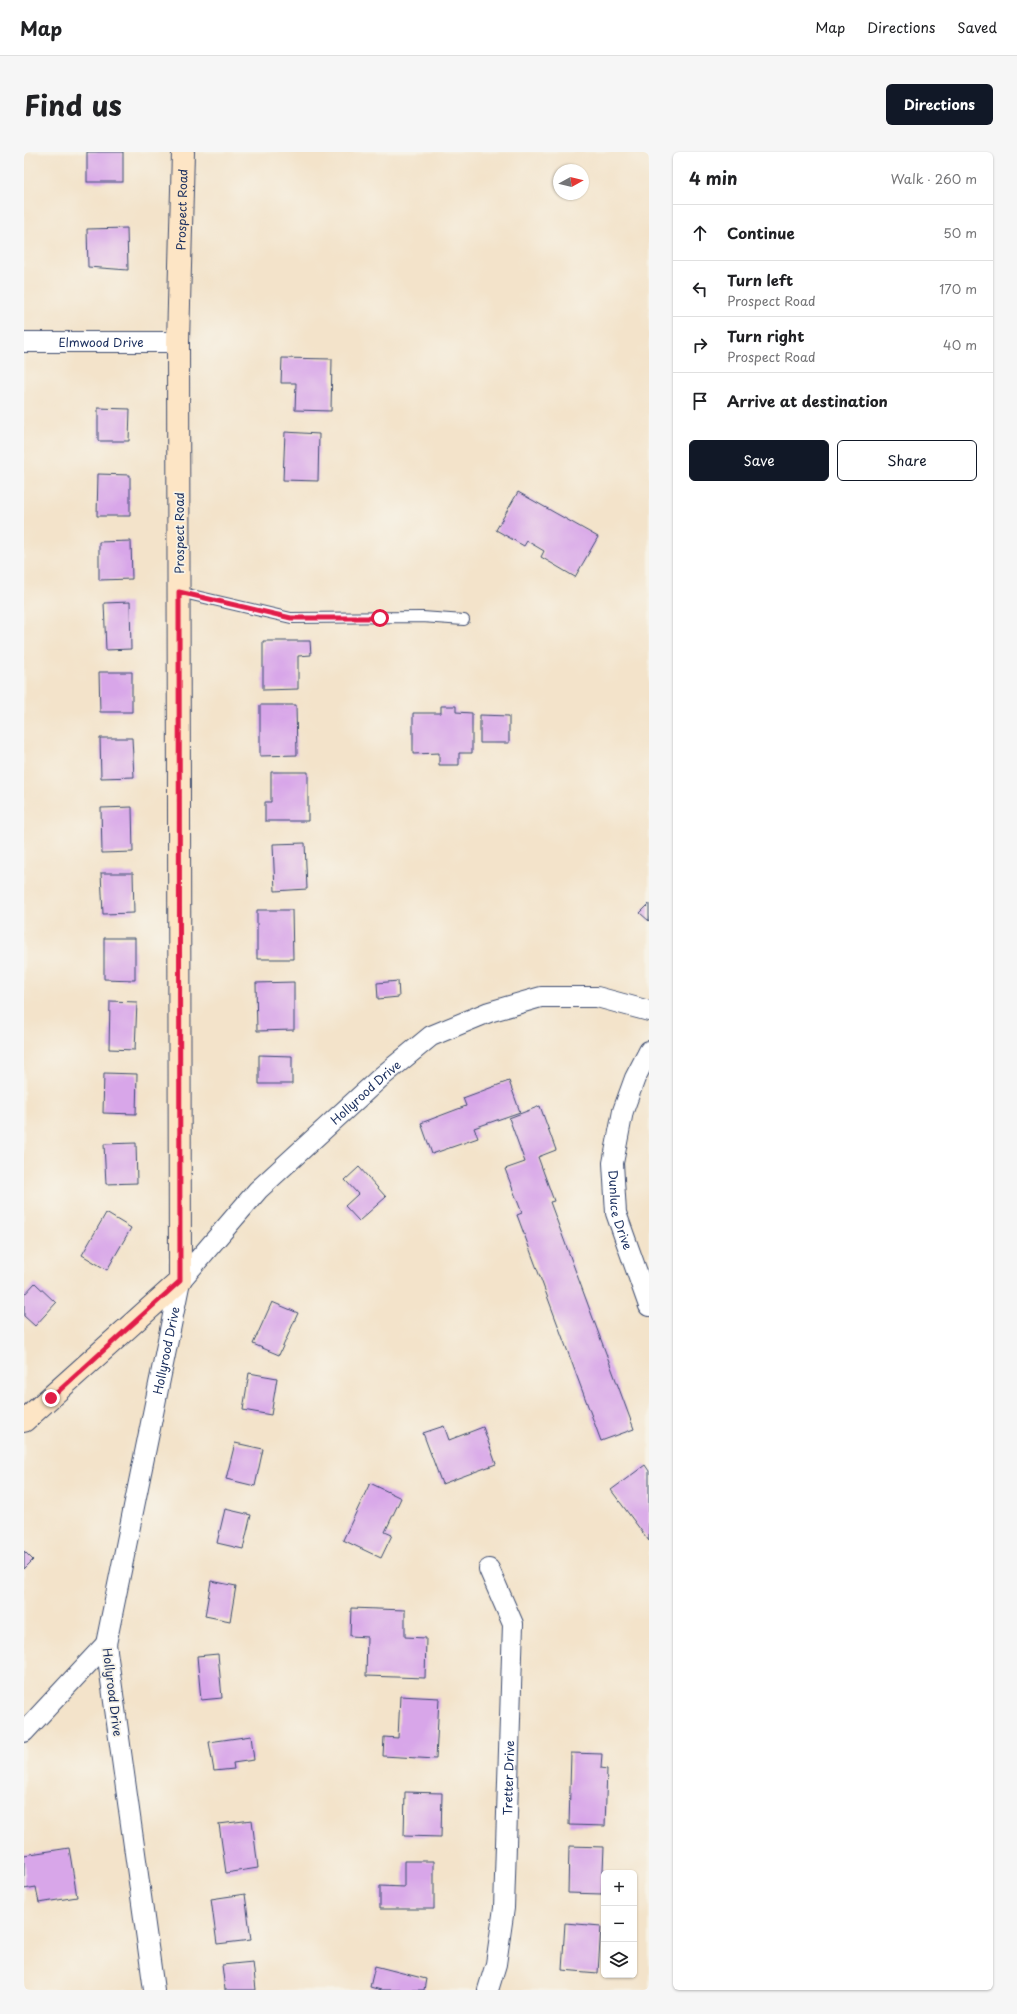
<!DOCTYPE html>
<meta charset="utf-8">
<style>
:root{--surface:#fff;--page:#f6f6f6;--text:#202124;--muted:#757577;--line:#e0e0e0;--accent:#111827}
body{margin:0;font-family:"Playpen Sans",sans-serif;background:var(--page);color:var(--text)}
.controls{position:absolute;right:12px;bottom:12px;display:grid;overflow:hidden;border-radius:6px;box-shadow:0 1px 3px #0004}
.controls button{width:36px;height:36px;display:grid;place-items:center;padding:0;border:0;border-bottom:1px solid var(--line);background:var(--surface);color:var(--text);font:20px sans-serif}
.compass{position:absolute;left:529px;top:12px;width:36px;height:36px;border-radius:50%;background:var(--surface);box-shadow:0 1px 3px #0004;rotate:82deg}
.stop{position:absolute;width:12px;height:12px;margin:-9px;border:3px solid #e11d48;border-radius:50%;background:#fff}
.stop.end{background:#e11d48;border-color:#fff;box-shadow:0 1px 4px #0008}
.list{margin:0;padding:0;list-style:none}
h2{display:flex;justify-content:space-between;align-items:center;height:52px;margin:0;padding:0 16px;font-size:17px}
h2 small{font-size:13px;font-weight:400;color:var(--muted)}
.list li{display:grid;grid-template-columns:26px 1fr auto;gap:12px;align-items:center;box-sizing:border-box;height:56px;padding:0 16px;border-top:1px solid var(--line)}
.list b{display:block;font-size:15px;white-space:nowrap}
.list p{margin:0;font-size:13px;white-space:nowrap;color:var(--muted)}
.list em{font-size:13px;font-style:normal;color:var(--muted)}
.actions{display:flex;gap:8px;padding:12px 16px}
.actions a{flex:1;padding:9px 0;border:1px solid var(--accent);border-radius:6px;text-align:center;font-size:14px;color:var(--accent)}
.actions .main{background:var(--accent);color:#fff}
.icon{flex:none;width:22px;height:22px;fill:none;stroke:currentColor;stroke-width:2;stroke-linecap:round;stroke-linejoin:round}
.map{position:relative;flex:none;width:625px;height:1838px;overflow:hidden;border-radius:6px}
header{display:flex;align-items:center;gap:24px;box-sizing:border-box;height:56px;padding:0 20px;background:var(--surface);border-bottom:1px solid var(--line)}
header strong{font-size:19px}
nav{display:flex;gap:22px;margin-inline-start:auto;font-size:14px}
.intro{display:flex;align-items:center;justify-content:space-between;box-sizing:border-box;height:96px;padding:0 24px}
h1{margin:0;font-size:28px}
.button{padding:10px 18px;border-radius:6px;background:var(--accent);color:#fff;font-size:14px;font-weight:700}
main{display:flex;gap:24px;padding:0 24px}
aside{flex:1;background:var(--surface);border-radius:6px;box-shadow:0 1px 3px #0004}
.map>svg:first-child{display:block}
.building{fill:#d8a6e9}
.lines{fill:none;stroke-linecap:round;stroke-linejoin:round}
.lane-casing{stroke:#3b4a6e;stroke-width:12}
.street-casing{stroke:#3b4a6e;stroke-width:22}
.secondary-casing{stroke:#3b4a6e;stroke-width:24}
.lane{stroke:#fff;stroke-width:10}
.street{stroke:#fff;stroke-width:20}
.secondary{stroke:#fde5c5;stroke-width:22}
.route{stroke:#e11d48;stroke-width:5}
.labels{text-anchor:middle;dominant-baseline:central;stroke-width:3.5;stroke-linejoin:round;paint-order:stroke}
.street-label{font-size:12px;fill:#1b2f5e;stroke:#f7f3e8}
</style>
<header>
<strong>Map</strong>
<nav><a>Map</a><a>Directions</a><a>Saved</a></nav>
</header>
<div class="intro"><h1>Find us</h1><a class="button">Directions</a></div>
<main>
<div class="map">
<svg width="625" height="1838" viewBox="0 0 625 1838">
<rect width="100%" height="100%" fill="#f7f3e8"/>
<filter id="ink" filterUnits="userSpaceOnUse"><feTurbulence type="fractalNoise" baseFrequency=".025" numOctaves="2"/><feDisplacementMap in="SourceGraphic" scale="8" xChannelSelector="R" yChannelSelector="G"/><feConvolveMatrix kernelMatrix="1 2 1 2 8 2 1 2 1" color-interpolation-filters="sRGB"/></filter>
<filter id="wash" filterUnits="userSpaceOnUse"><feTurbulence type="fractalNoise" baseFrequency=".012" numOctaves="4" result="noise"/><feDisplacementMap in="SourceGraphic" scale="16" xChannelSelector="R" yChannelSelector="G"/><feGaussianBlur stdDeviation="0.9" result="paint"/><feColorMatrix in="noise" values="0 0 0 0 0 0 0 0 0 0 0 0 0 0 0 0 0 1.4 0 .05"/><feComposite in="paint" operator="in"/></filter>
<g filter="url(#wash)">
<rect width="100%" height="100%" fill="#f3e3ca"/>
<g id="blocks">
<g class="building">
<rect x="63" y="0" width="36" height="30"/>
<path d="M103,76L104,118L64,115L63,77Z"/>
<path d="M258,206L308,207L307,259L271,258L272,231H257Z"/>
<path d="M74,256L106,257L105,289H74Z"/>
<path d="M261,280L295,282L294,329L259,328Z"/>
<path d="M74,322L106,323V364H73Z"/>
<path d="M494,340L574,385L551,425L517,405L520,399L503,389L500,394L472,378Z"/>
<path d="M107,389L108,427L75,428V390Z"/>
<path d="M106,450L107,497L82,498L80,451Z"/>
<path d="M239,489H286L287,503L274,504V537L239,538Z"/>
<path d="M75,520H108V560H76Z"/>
<path d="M236,553H272L273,603L236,604Z"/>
<path d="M417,554H432V560L448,561V601H435V613H415V601L389,602V561H417Z"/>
<path d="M456,563L485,564V591H456Z"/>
<path d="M76,586H108L110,625L77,626Z"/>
<path d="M247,620H284V669H241V650H247Z"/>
<path d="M108,655L109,700L78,701L77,656Z"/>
<path d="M281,691L283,737L251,739L249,692Z"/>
<path d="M77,721H109L110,761L79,762Z"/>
<path d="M625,752V769L616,761Z"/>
<path d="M233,758H268L269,807H233Z"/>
<path d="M80,786H111V828L80,827Z"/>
<path d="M374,829L375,845L354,847L353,831Z"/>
<path d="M270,830V878L233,879L232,831Z"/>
<path d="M86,849L113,850L111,898L85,897Z"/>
<path d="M235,903L268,904V932H235Z"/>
<path d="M80,921L113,922L112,962L79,961Z"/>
<path d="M485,929L496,960L450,976L454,986L408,1002L397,971L442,954L439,946Z"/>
<path d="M516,954L532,998L514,1005L530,1049L526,1050L610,1277L577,1289L493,1063L498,1061L481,1017L501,1010L485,966Z"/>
<path d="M112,991L113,1031L82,1032L80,992Z"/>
<path d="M335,1015L362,1045L335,1069L321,1054L334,1042L321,1028Z"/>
<path d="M82,1061L107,1076L83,1118L58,1103Z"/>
<path d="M11,1131L32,1151L11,1174L0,1164V1143Z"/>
<path d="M248,1150L274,1161L255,1203L229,1192Z"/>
<path d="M225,1221L253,1226L247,1263L219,1258Z"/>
<path d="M420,1274L425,1288L459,1275L472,1312L418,1332L399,1281Z"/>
<path d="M211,1291L239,1297L231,1334L202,1327Z"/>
<path d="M621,1313L625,1319V1389L587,1338Z"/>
<path d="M346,1331L377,1346L361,1380L368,1383L357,1406L319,1388Z"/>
<path d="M201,1357L227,1363L219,1397L193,1391Z"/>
<path d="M0,1399L9,1408L0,1417Z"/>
<path d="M187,1429L212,1434L206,1469L181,1464Z"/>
<path d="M327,1456L381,1458V1485L402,1486L401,1526L342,1524L343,1485L326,1484Z"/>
<path d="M194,1502L198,1546L177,1548L173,1504Z"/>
<path d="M376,1544L415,1546L412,1607L359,1604L360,1585L374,1586Z"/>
<path d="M227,1584L230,1608L209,1611L210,1617L190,1619L185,1590Z"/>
<path d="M547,1601L578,1602L577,1616L583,1617L581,1674L545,1673Z"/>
<path d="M381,1640L418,1641L417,1685L380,1684Z"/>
<path d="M228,1668L234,1716L202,1721L195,1672Z"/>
<path d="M545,1694L580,1695L578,1742L544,1741Z"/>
<path d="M45,1696L53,1745L15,1751L12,1735L0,1737V1703Z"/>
<path d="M380,1709H410V1757H356V1734L380,1735Z"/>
<path d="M221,1742L227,1788L193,1792L187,1747Z"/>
<path d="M541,1771L577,1774L574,1821L538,1818Z"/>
<path d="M229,1810L232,1838H201L198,1813Z"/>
<path d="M351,1814L402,1827L400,1838H357L346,1835Z"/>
</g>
</g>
</g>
<g filter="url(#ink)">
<use href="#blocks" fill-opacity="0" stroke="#3b4a6e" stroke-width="1"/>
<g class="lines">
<g class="lane-casing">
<path id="lane" d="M155,440L267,466L398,465L440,468"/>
</g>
<g class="street-casing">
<g id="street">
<path id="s1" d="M0,190H154"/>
<path id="s2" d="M625,899L611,926L599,959L589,1011L592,1061L625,1154"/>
<path d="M0,1580L82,1492"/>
<path id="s3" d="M130,1838L82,1492L156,1129L234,1038L356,926L407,884L465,860L517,845H573L625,859"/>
<path id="s4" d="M464,1838L472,1812L480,1756L489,1472L465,1417"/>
</g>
</g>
<g class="secondary-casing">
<g id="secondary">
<path id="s5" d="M0,1269L156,1129L154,190L159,0"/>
</g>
</g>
<use href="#lane" class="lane"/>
<use href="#street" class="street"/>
<use href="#secondary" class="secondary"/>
</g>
</g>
<g class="lines" filter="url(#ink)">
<path class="route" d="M27,1246L156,1129L155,440L267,466H356"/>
</g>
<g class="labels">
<g class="street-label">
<text stroke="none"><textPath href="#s5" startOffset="1281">Prospect Road</textPath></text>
<text stroke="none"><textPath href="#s1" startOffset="77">Elmwood Drive</textPath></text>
<text transform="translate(155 381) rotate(-90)">Prospect Road</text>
<text stroke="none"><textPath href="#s3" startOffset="985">Hollyrood Drive</textPath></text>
<text stroke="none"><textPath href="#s2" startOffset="166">Dunluce Drive</textPath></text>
<text stroke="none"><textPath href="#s3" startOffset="649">Hollyrood Drive</textPath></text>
<text transform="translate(89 1540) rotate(83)">Hollyrood Drive</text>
<text stroke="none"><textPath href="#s4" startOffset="214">Tretter Drive</textPath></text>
</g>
</g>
</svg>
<div class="controls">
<button>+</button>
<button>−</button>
<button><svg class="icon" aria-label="layers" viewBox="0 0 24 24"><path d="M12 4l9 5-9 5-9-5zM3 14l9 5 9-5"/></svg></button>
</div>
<svg class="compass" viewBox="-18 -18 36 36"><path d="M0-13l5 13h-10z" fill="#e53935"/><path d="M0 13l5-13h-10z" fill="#757577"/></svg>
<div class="stop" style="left:356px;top:466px"></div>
<div class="stop end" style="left:27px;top:1246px"></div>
</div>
<aside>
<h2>4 min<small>Walk · 260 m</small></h2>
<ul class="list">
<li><svg class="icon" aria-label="ahead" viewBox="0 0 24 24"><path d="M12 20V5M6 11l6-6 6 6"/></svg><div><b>Continue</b></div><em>50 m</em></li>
<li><svg class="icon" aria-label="left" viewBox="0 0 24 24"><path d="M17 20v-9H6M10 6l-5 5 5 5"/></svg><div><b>Turn left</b><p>Prospect Road</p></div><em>170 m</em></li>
<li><svg class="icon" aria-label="right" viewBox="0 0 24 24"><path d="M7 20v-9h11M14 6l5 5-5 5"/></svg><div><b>Turn right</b><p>Prospect Road</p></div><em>40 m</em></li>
<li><svg class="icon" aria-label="arrive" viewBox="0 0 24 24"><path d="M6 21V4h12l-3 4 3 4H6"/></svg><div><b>Arrive at destination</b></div></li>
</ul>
<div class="actions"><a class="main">Save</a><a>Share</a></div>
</aside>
</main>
